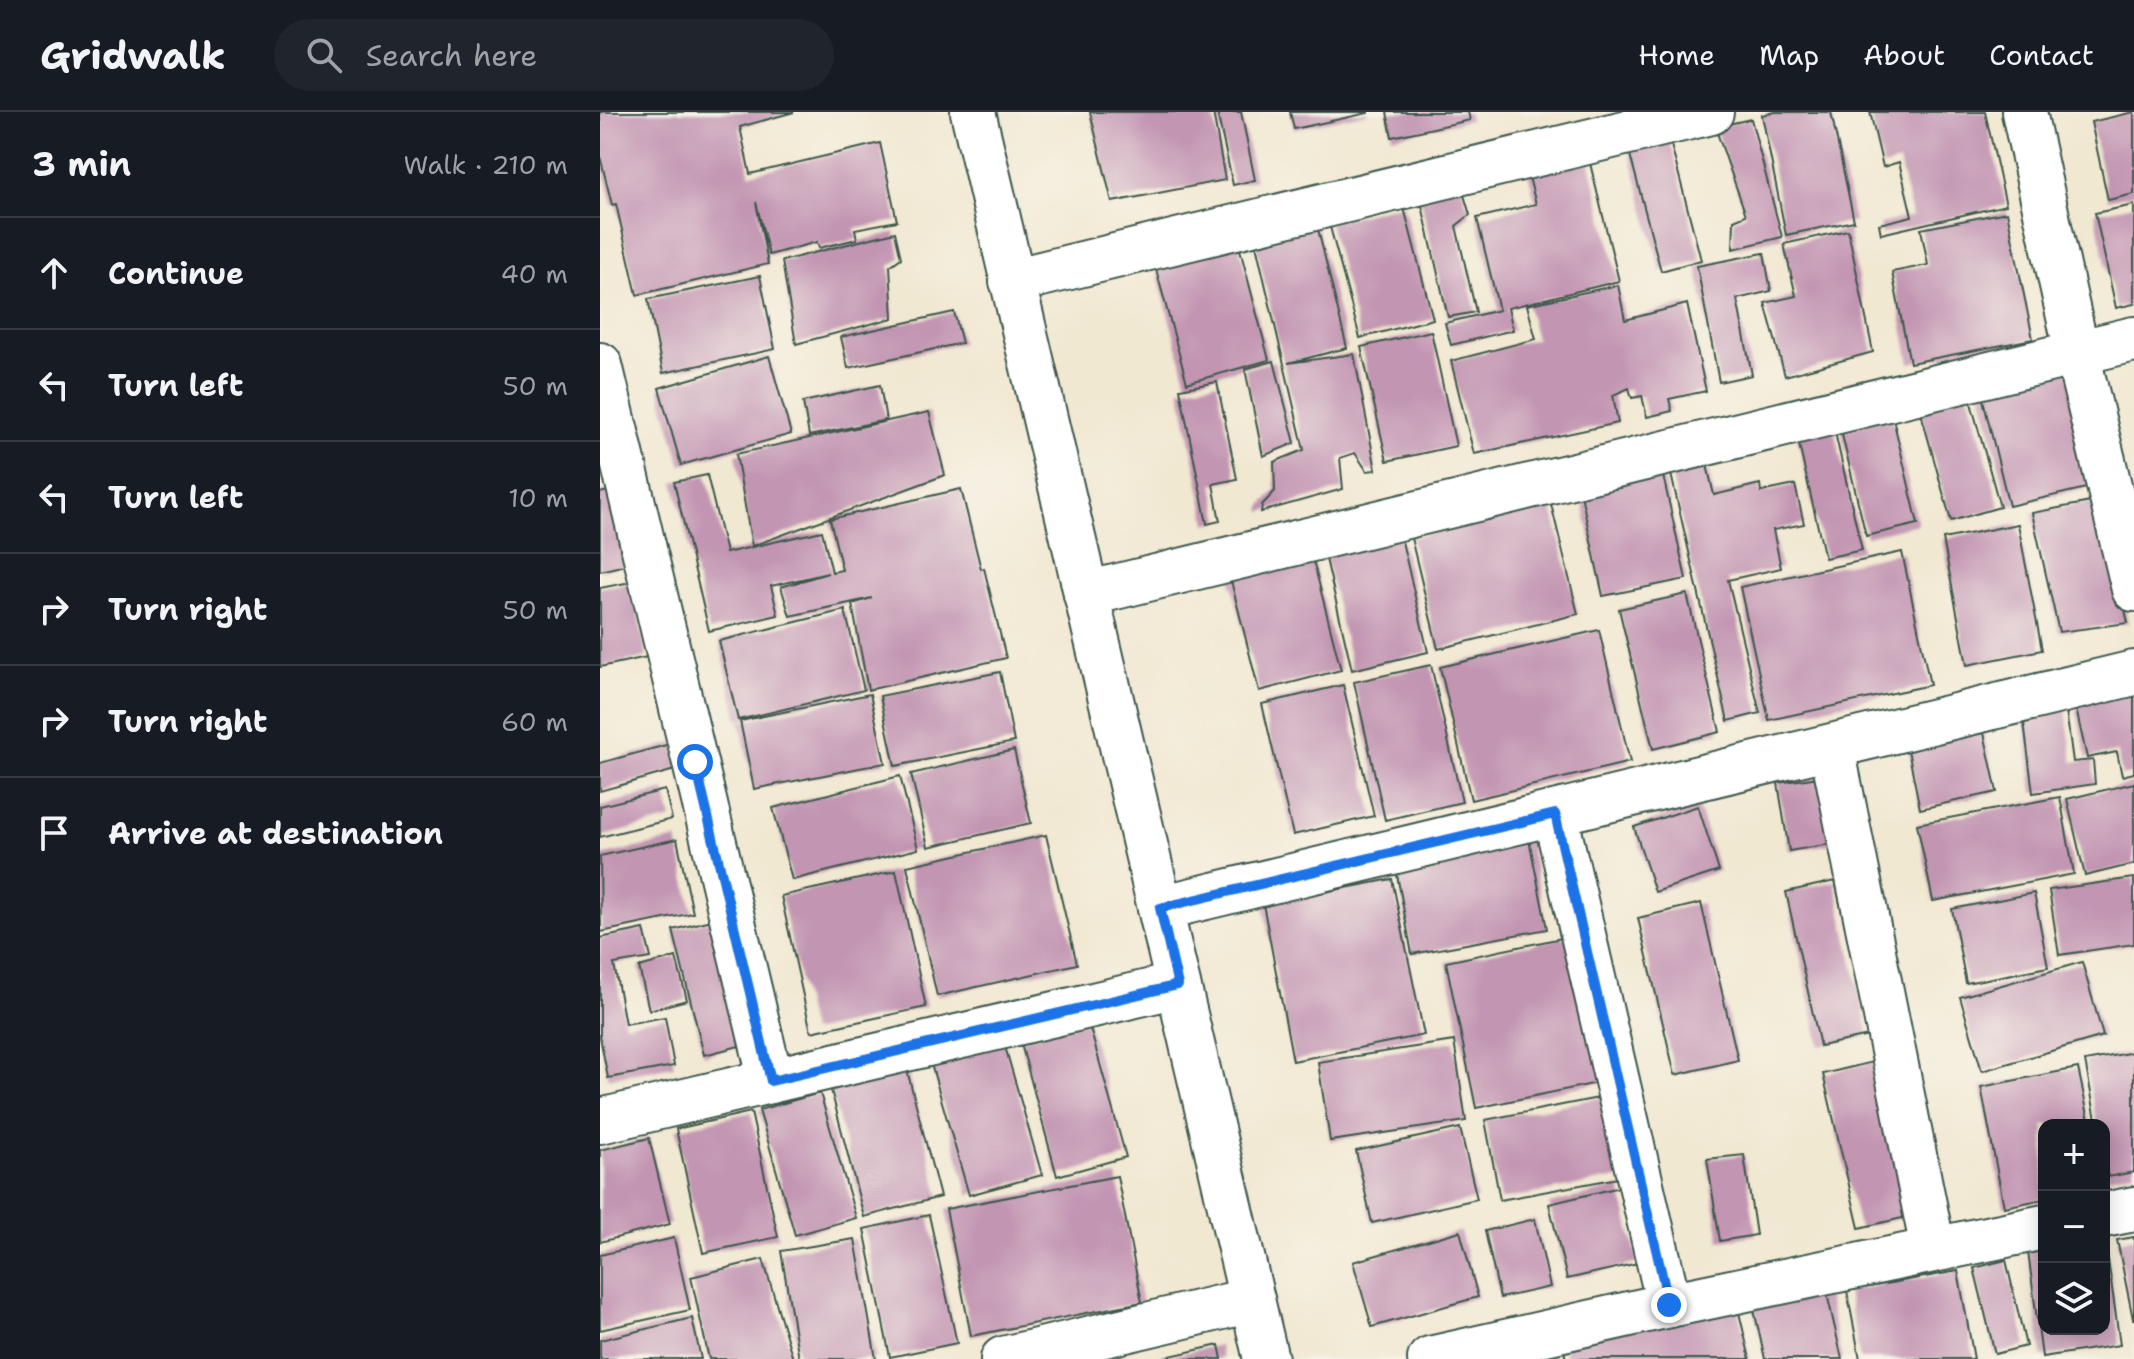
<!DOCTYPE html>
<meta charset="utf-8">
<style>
:root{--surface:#171b24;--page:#20242c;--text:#f1f3f6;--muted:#9ea1a6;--line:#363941}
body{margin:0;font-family:"Shantell Sans",sans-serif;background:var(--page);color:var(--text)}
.controls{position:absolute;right:24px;bottom:24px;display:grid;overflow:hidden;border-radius:16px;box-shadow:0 4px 20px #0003}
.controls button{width:72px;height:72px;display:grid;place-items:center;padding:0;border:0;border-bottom:2px solid var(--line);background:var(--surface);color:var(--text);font:40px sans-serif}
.stop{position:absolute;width:24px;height:24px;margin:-18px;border:6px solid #1a73e8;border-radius:50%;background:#fff}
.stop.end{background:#1a73e8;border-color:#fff;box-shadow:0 2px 8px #0008}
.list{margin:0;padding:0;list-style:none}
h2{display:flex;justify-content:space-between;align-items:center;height:104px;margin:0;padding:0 32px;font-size:34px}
h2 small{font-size:26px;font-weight:400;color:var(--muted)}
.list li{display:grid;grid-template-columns:52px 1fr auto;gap:24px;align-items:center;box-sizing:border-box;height:112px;padding:0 32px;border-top:2px solid var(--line)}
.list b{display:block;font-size:30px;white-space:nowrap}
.list em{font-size:26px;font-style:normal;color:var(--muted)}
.icon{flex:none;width:44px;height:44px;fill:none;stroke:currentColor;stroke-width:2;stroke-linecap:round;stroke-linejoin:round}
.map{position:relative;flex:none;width:1534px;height:1247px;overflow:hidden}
header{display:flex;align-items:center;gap:48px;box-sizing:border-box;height:112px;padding:0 40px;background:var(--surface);border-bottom:2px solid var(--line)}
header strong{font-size:38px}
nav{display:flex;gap:44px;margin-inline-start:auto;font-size:28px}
.search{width:560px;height:72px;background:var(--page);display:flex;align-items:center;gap:20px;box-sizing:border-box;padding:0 28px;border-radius:44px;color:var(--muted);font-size:30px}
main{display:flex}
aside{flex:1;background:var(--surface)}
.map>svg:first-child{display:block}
.building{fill:#c295b2}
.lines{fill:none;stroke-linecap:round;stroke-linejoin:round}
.minor-casing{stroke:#3e574c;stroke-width:48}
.tertiary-casing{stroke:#3e574c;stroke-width:48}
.minor{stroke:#fff;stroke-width:44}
.tertiary{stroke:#fff;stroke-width:44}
.route{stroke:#1a73e8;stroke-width:10}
</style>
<header>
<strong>Gridwalk</strong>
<div class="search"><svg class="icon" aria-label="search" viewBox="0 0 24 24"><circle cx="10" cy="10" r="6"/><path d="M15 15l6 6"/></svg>Search here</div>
<nav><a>Home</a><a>Map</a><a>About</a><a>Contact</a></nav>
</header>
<main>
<aside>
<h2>3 min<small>Walk · 210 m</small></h2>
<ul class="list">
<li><svg class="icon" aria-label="ahead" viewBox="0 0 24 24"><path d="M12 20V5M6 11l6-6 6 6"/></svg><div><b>Continue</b></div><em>40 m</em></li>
<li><svg class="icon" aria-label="left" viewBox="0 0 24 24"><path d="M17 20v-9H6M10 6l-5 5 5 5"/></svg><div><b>Turn left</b></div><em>50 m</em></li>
<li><svg class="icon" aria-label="left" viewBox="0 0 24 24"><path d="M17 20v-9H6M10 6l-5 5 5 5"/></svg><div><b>Turn left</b></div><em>10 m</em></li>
<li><svg class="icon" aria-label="right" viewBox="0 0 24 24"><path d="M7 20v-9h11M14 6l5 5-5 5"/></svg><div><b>Turn right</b></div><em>50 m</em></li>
<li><svg class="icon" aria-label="right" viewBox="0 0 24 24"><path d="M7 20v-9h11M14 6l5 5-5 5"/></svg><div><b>Turn right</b></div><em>60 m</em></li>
<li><svg class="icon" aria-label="arrive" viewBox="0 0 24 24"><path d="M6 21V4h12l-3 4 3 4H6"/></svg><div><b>Arrive at destination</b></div></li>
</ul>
</aside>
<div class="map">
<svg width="1534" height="1247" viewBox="0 0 1534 1247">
<rect width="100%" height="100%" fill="#f7f3e8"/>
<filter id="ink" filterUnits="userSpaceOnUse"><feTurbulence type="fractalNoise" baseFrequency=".0125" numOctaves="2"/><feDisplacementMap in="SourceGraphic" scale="16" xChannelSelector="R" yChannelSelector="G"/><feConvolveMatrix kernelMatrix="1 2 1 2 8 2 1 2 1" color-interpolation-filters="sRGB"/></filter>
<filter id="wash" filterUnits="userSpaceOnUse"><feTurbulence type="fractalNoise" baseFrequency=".006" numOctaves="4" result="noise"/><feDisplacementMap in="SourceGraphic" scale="32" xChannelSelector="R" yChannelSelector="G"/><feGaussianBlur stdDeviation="1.8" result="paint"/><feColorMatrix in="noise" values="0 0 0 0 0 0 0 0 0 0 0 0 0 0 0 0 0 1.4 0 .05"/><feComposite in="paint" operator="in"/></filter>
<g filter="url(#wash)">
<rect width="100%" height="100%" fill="#f1e8d1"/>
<g id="blocks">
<g class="building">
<path d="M0,0H194L140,15L150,62L280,31L297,109L255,117L257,127L219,136L217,130L169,143L156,90L168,152L37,183L16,92L12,93L0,44Z"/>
<path d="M490,0H613L625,68L512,90Z"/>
<path d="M617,0H641L655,68L633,73Z"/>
<path d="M690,0H768V1L694,17Z"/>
<path d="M787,0H868L870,8L792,25Z"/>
<path d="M1175,0H1231L1254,109L1186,123L1162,3Z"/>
<path d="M1270,0H1385L1406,93L1281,122L1279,112L1312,104L1299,50L1283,55Z"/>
<path d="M1534,0V82L1508,88L1491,10Z"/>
<path d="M1151,7L1182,125L1133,137L1134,108L1146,103L1115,15Z"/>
<path d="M1069,25L1101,148L1061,159L1028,35Z"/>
<path d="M985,31L1019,169L908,196L913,218L851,233L845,211L899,198L877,106L936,92L924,46Z"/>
<path d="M861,73L870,103L856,114L876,200L848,205L820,85Z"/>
<path d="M803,92L833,207L760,226L729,111Z"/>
<path d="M1534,93V192L1516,196L1495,101Z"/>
<path d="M1407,100L1433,227L1310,251L1292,160L1328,153L1321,117Z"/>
<path d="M716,109L747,236L688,251L754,242L776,358L767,359L755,341L740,346L743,377L661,400L662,393L675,379L674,350L704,338L654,124Z"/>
<path d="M635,118L669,248L587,271L551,139Z"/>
<path d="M1248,118L1273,240L1185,264L1165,191L1196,184L1184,132Z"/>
<path d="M295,120L301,146L290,154L293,206L196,232L182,149Z"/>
<path d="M1164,141L1171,179L1137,187L1152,263L1119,270L1097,154Z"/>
<path d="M160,164L175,237L63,261L48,187Z"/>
<path d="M1018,173L1025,208L1087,192L1106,279L1069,287L1072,299L1047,305L1042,284L1032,286L1029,276L1013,283L1018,311L874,342L851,249L936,227L927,193Z"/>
<path d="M354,200L362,231L248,256L241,225Z"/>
<path d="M831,219L856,334L787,349L761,235Z"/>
<path d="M169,244L191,322L81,353L59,276Z"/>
<path d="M674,249L695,331L663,344L645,257Z"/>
<path d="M1470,253L1499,373L1409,394L1380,275Z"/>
<path d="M617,270L637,367L613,372L620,409L607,412L580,277Z"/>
<path d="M280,273L286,308L209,324L203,290Z"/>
<path d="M1368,280L1400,395L1351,409L1319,294Z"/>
<path d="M1291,298L1318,412L1266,424L1239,310Z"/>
<path d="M329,300L345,363L152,434L136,342Z"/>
<path d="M1231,303L1262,438L1225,446L1194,311Z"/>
<path d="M1104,340L1114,383L1160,372L1161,380L1195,373L1204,412L1173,418L1181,456L1128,468L1160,601L1128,609L1068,349Z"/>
<path d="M1062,359L1086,467L1003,484L980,378Z"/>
<path d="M107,363L126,441L222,419L232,460L242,458L230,407L361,377L381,457L384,456L406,546L268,578L252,492L272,486L190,504L181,475L228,461L171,474L178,503L109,519L74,370Z"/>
<path d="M16,377L34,451L0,459V381Z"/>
<path d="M1501,388L1528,511L1459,520L1432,401Z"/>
<path d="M951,392L978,502L838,537L811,426Z"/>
<path d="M1418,412L1442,538L1367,553L1343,427Z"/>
<path d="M800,421L828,540L752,558L724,438Z"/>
<path d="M709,432L741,558L659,579L627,453Z"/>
<path d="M1302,440L1330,573L1169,608L1140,475Z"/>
<path d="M31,470L47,545L0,555V476Z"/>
<path d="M1087,482L1120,620L1053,637L1019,497Z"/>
<path d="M245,498L264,578L138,608L119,529Z"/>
<path d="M999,518L1030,650L871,688L840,555Z"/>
<path d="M831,553L862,690L785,708L754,570Z"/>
<path d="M400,560L414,630L295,654L280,584Z"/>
<path d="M743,573L774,704L693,723L662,592Z"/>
<path d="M1534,579V661L1522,664L1517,640L1487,646L1475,592Z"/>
<path d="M270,582L285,651L154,677L140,609Z"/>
<path d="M1466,598L1473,650L1493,648L1495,672L1433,681L1423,603Z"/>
<path d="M1382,612L1397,680L1320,697L1306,628Z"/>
<path d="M81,629L89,654L0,679V651Z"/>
<path d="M414,638L431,711L328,735L311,662Z"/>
<path d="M300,664L318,737L192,768L173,696Z"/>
<path d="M1226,664L1237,731L1189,739L1178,671Z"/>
<path d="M1534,671V752L1485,764L1467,687Z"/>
<path d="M65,678L72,707L0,725V694Z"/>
<path d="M1460,685L1474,762L1333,789L1317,712Z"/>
<path d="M1098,694L1119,759L1055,780L1034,715Z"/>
<path d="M446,723L477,852L337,884L307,754Z"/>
<path d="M77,727L93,801L1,820L0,744Z"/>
<path d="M929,727L947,817L812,842L795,752Z"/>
<path d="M296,759L326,895L211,920L181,784Z"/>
<path d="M1534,766V832L1459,843L1449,778Z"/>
<path d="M792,767L824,923L693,949L663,792Z"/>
<path d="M1235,769L1269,924L1220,934L1186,780Z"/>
<path d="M1434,781L1448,855L1366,871L1352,797Z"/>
<path d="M1101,791L1138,948L1075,963L1038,806Z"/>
<path d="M115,807L147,932L104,943L73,818Z"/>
<path d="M44,817L51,846L14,852L25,912L65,905L74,954L8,966L0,925V826Z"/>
<path d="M981,822L1012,968L876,996L846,850Z"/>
<path d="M76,845L87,888L49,898L39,855Z"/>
<path d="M1482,850L1503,924L1382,959L1360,885Z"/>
<path d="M488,909L526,1045L457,1064L420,928Z"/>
<path d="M854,929L866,1009L730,1029L718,950Z"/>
<path d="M404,931L442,1063L369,1083L331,952Z"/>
<path d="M1534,940V1060L1508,1065L1504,1047V1013H1497L1485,949Z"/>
<path d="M1277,949L1311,1104L1259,1116L1223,962Z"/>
<path d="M1478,956L1490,1013H1444V1087L1404,1095L1381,975Z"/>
<path d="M307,958L340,1085L264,1105L231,978Z"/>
<path d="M220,981L256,1106L195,1123L159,998Z"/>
<path d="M1019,982L1034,1063L900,1088L885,1008Z"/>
<path d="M151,1000L178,1125L103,1141L76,1017Z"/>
<path d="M860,1016L877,1087L772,1111L756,1039Z"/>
<path d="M49,1026L70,1112L0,1130V1038Z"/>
<path d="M1144,1043L1156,1123L1120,1129L1107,1047Z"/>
<path d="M517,1064L542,1190L371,1224L346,1097Z"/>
<path d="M1020,1075L1038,1151L967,1167L949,1092Z"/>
<path d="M329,1103L357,1231L290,1245L264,1117Z"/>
<path d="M935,1107L950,1175L900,1186L885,1119Z"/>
<path d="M860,1119L878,1185L772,1215L753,1150Z"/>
<path d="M1444,1123V1217H1504L1506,1133L1520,1233L1442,1245L1426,1125Z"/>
<path d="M1534,1125V1207H1533L1517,1128Z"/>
<path d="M74,1126L90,1198L0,1218V1143Z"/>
<path d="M255,1127L276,1247H199L181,1139Z"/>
<path d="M163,1147L193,1247H109L91,1165Z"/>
<path d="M1406,1148L1426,1234L1395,1242L1374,1156Z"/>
<path d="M1358,1159L1374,1247H1260L1247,1179Z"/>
<path d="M1225,1173L1242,1247H1165L1152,1189Z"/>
<path d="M1137,1192L1150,1247H966L962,1231Z"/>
<path d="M92,1206L101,1247H0V1228Z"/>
<path d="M619,1233L622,1247H561V1246Z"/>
</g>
</g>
</g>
<g filter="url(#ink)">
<use href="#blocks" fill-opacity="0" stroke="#3e574c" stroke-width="2"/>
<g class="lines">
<g class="minor-casing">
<g id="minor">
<path d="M1424,0L1477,241L1534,477"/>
<path d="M412,169L1111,0"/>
<path d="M0,253L171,969"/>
<path d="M486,482L1534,227"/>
<path d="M1232,636L1333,1137"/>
<path d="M955,702L1069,1193"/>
<path d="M560,796L1534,561"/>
<path d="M0,1009L578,873"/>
<path d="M1504,1103L1534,1097"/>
<path d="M403,1247L652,1188"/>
<path d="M830,1247L1069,1193L1444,1115"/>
</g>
</g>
<g class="tertiary-casing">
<path id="tertiary" d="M373,0L666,1247"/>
</g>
<use href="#minor" class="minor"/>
<use href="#tertiary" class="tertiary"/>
</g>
</g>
<g class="lines" filter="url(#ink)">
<path class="route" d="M95,650L171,969L578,873L560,796L955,702L1069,1193"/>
</g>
</svg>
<div class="controls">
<button>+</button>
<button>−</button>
<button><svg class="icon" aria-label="layers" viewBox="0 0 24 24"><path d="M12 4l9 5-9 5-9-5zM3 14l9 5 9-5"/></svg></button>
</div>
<div class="stop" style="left:95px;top:650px"></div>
<div class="stop end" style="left:1069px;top:1193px"></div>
</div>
</main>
